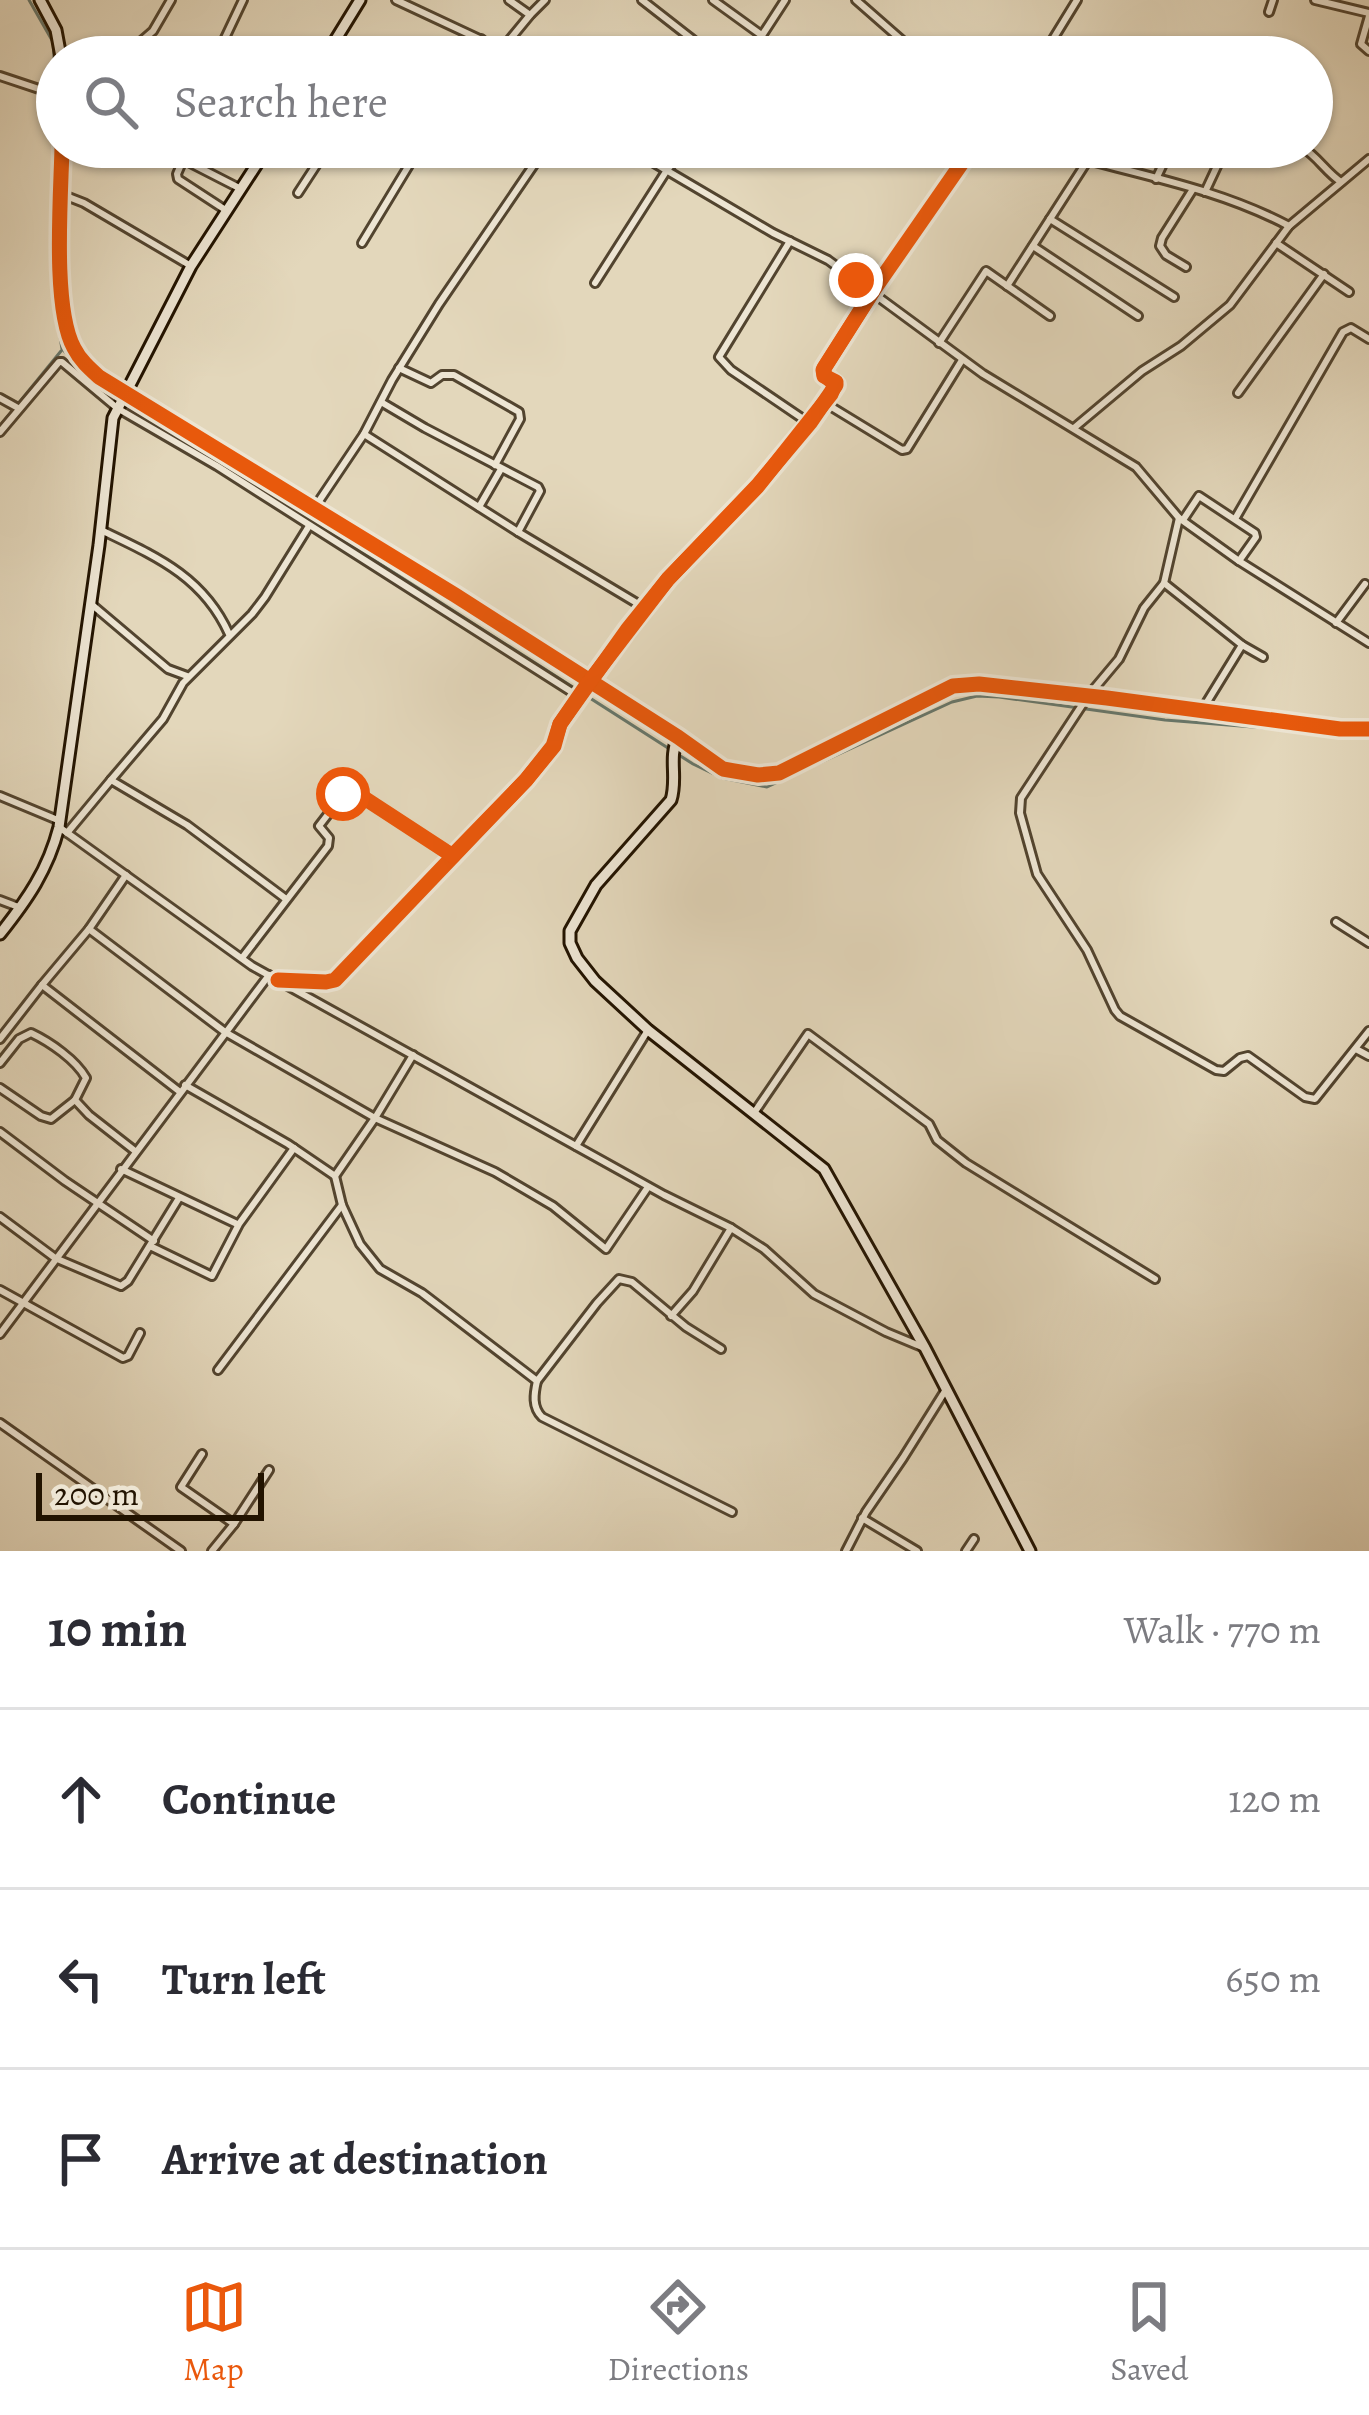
<!DOCTYPE html>
<meta charset="utf-8">
<style>
:root{--surface:#fff;--page:#f7f7f7;--text:#2b2b33;--muted:#7c7c81;--line:#e1e1e2;--accent:#ea580c}
body{margin:0;font-family:Alegreya,serif;background:var(--page);color:var(--text)}
.scale{position:absolute;left:36px;bottom:30px;width:228px;box-sizing:border-box;padding-left:12px;border:6px solid #221300;border-top:0;font-size:33px;line-height:42px;white-space:nowrap;color:#221300;-webkit-text-stroke:9px #ede5d3;paint-order:stroke}
.stop{position:absolute;width:36px;height:36px;margin:-27px;border:9px solid #ea580c;border-radius:50%;background:#fff}
.stop.end{background:#ea580c;border-color:#fff;box-shadow:0 3px 12px #0008}
.list{margin:0;padding:0;list-style:none}
h2{display:flex;justify-content:space-between;align-items:center;height:156px;margin:0;padding:0 48px;font-size:51px}
h2 small{font-size:39px;font-weight:400;color:var(--muted)}
.list li{display:grid;grid-template-columns:78px 1fr auto;gap:36px;align-items:center;box-sizing:border-box;height:180px;padding:0 48px;border-top:3px solid var(--line)}
.list b{display:block;font-size:45px;white-space:nowrap}
.list em{font-size:39px;font-style:normal;color:var(--muted)}
.icon{flex:none;width:66px;height:66px;fill:none;stroke:currentColor;stroke-width:2;stroke-linecap:round;stroke-linejoin:round}
.map{position:relative;flex:none;width:1369px;height:1551px;overflow:hidden}
.search{position:absolute;background:var(--surface);box-shadow:0 3px 9px #0004;left:36px;right:36px;top:36px;height:132px;display:flex;align-items:center;gap:30px;box-sizing:border-box;padding:0 42px;border-radius:66px;color:var(--muted);font-size:45px}
.sheet{height:696px;background:var(--surface)}
nav{display:flex;justify-content:space-around;align-items:center;box-sizing:border-box;height:168px;border-top:3px solid var(--line);background:var(--surface);font-size:33px;color:var(--muted)}
nav a{display:grid;justify-items:center;gap:6px}
nav .on{color:var(--accent)}
.map>svg:first-child{display:block}
.lines{fill:none;stroke-linecap:round;stroke-linejoin:round}
.stream{stroke:#67776b;stroke-width:3}
.street-casing{stroke:#52442f;stroke-width:12}
.secondary-casing{stroke:#221300;stroke-width:15}
.street{stroke:#ede5d3;stroke-width:6}
.secondary{stroke:#ede5d3;stroke-width:9}
.cycleway-casing{stroke:#ede5d3;stroke-width:22}
.cycleway{stroke:#e8590c;stroke-width:15}
.route{stroke:#ea580c;stroke-width:15}
</style>
<div class="map">
<svg width="1369" height="1551" viewBox="0 0 1369 1551">
<rect width="100%" height="100%" fill="#e3d7bb"/>
<filter id="stains"><feTurbulence type="fractalNoise" baseFrequency=".00167" numOctaves="4"/><feColorMatrix values="0 0 0 0 .2 0 0 0 0 .09 0 0 0 0 .02 0 0 0 .5 -.17"/></filter>
<radialGradient id="worn" r=".72"><stop offset=".6" stop-color="#630" stop-opacity="0"/><stop offset="1" stop-color="#630" stop-opacity=".3"/></radialGradient>
<g class="lines">
<g class="stream">
<path d="M29,0L53,42L57,102L56,271"/>
<path d="M56,281L58,325L62,349L110,397"/>
<path d="M126,406L196,446L693,764L722,778L767,787L952,702L977,696L999,697L1165,720L1369,736"/>
<path d="M0,426L61,351"/>
</g>
<g class="street-casing">
<g id="street">
<path d="M396,0L518,57"/>
<path d="M642,0L715,57"/>
<path d="M713,0L760,34"/>
<path d="M856,0L921,57"/>
<path d="M1315,0L1369,13"/>
<path d="M1269,12L1273,0"/>
<path d="M531,14L545,0"/>
<path d="M1369,16L1361,44L1369,51"/>
<path d="M502,49L530,15L509,0"/>
<path d="M123,57L153,31L171,0"/>
<path d="M216,57L243,0"/>
<path d="M473,57L481,39"/>
<path d="M748,57L785,0"/>
<path d="M1042,57L1077,0"/>
<path d="M0,76L57,95"/>
<path d="M159,147L241,189"/>
<path d="M627,147L773,233L828,260L983,374L1136,467L1179,518L1239,561L1369,643"/>
<path d="M1040,147C1123,172 1212,185 1289,226"/>
<path d="M1302,147C1318,157 1326,172 1341,182"/>
<path d="M183,160L177,174L178,179L227,211"/>
<path d="M1156,179L1171,147"/>
<path d="M1205,192L1226,147"/>
<path d="M298,193L328,147"/>
<path d="M61,194L84,203L191,266"/>
<path d="M1050,219L1174,297"/>
<path d="M790,241L719,357L731,370L809,423"/>
<path d="M362,243L420,147"/>
<path d="M1276,243L1349,292"/>
<path d="M1033,246L1138,316"/>
<path d="M1186,267L1166,255L1160,246L1162,238L1193,189"/>
<path d="M595,283L667,170L686,147"/>
<path d="M1007,286L1086,163"/>
<path d="M939,343L986,271L1050,316"/>
<path d="M399,368L431,383L442,375H454L519,412L520,419L495,465"/>
<path d="M1238,393L1324,274"/>
<path d="M0,398L18,408"/>
<path d="M381,402L425,428L538,487L540,491L518,532"/>
<path d="M825,403L902,450L907,449L962,360"/>
<path d="M1074,428L1142,371L1181,346L1230,305L1289,226L1369,159"/>
<path d="M0,432L59,362H62L117,408L217,466L578,696"/>
<path d="M364,434L518,532L645,608"/>
<path d="M315,507L364,434L392,380L439,304L546,147"/>
<path d="M479,507L501,469"/>
<path d="M1179,518L1164,583L1144,608L1119,659L1088,696L1021,798L1020,813L1037,874L1087,950L1115,1010L1120,1016L1216,1070L1224,1071L1240,1058L1248,1056L1305,1097L1315,1099L1369,1031"/>
<path d="M1235,519L1343,332L1351,328L1369,339"/>
<path d="M1183,520L1199,496L1255,533L1256,537L1239,561"/>
<path d="M101,530C155,556 203,576 229,634"/>
<path d="M1164,583L1242,645L1263,657"/>
<path d="M90,603L168,669L187,676"/>
<path d="M1336,623L1365,584"/>
<path d="M1202,710L1242,645"/>
<path d="M111,780L163,719L183,683L252,614L265,597L309,526"/>
<path d="M0,796L60,821"/>
<path d="M59,827L252,966L664,1195L731,1228L764,1249L814,1294L886,1332L922,1347"/>
<path d="M67,833L111,780L187,825L286,899"/>
<path d="M0,900L21,908"/>
<path d="M1336,922L1369,943"/>
<path d="M89,929L126,875"/>
<path d="M242,958L328,846L329,838L319,826L346,791L359,794L453,856"/>
<path d="M278,980L326,982L335,980L526,780L553,746L560,724L627,630L668,579L757,486L810,423L836,385L824,375V368L873,291L973,147"/>
<path d="M0,1039L42,985"/>
<path d="M1356,1049L1369,1056"/>
<path d="M0,1063L19,1039L31,1033C50,1042 76,1060 86,1078L75,1100L51,1119L41,1116L0,1088"/>
<path d="M185,1085L288,1144L335,1176L375,1118L413,1055"/>
<path d="M180,1092L42,985L89,929L225,1032L375,1118L495,1172L553,1206L606,1249L648,1187"/>
<path d="M75,1100L89,1115L135,1151"/>
<path d="M754,1113L808,1034L929,1124L937,1140L966,1163L1155,1279"/>
<path d="M0,1132L65,1181L154,1241"/>
<path d="M576,1146L648,1030"/>
<path d="M121,1169L237,1224"/>
<path d="M335,1176L342,1205L360,1244L380,1269L422,1293L537,1381L597,1303L619,1279L632,1282L686,1327L721,1349"/>
<path d="M0,1217L55,1258L121,1286L128,1281L179,1198"/>
<path d="M150,1246L212,1276L239,1224L294,1148"/>
<path d="M0,1290L123,1358L128,1356L140,1333"/>
<path d="M671,1316L693,1291L731,1228"/>
<path d="M0,1334L269,975"/>
<path d="M218,1370L342,1205"/>
<path d="M537,1381C534,1394 532,1407 542,1417L732,1512"/>
<path d="M0,1423L181,1551"/>
<path d="M202,1454L181,1487L234,1524"/>
<path d="M862,1518L917,1551"/>
<path d="M212,1551L234,1524L269,1470"/>
<path d="M846,1551L866,1512L903,1458L945,1391"/>
<path d="M966,1551L974,1539"/>
</g>
</g>
<g class="secondary-casing">
<g id="secondary">
<path d="M40,0L56,30L61,57"/>
<path d="M325,57L360,0"/>
<path d="M62,147C61,195 52,308 74,348C80,360 89,368 99,377L455,595L678,737L723,769L758,775L779,773L953,686L979,684L1107,698L1340,729H1369"/>
<path d="M678,737C668,758 678,778 671,800L596,885L570,931V943L577,958L595,981L648,1030L824,1169L925,1348L1030,1551"/>
<path d="M0,934C27,900 48,870 59,827L99,545L113,418L191,266L268,147"/>
</g>
</g>
<use href="#street" class="street"/>
<use href="#secondary" class="secondary"/>
<g class="cycleway-casing">
<g id="cycleway">
<path d="M62,147C61,195 52,308 74,348C80,360 89,368 99,377L455,595L678,737L723,769L758,775L779,773L953,686L979,684L1107,698L1340,729H1369"/>
<path d="M278,980L326,982L335,980L526,780L553,746L560,724L627,630L668,579L757,486L810,423L836,385L824,375V368L873,291L973,147"/>
</g>
</g>
<use href="#cycleway" class="cycleway"/>
</g>
<g class="lines">
<path class="route" d="M343,794L350,790L358,794L453,856L455,853L526,780L554,746L560,724L586,686L668,579L757,487L831,394L836,382L824,376L823,370L873,291L856,280"/>
</g>
<rect width="100%" height="100%" filter="url(#stains)"/>
<rect width="100%" height="100%" fill="url(#worn)"/>
</svg>
<div class="scale">200 m</div>
<div class="stop" style="left:343px;top:794px"></div>
<div class="stop end" style="left:856px;top:280px"></div>
<div class="search"><svg class="icon" aria-label="search" viewBox="0 0 24 24"><circle cx="10" cy="10" r="6"/><path d="M15 15l6 6"/></svg>Search here</div>
</div>
<section class="sheet">
<h2>10 min<small>Walk · 770 m</small></h2>
<ul class="list">
<li><svg class="icon" aria-label="ahead" viewBox="0 0 24 24"><path d="M12 20V5M6 11l6-6 6 6"/></svg><div><b>Continue</b></div><em>120 m</em></li>
<li><svg class="icon" aria-label="left" viewBox="0 0 24 24"><path d="M17 20v-9H6M10 6l-5 5 5 5"/></svg><div><b>Turn left</b></div><em>650 m</em></li>
<li><svg class="icon" aria-label="arrive" viewBox="0 0 24 24"><path d="M6 21V4h12l-3 4 3 4H6"/></svg><div><b>Arrive at destination</b></div></li>
</ul>
</section>
<nav>
<a class="on"><svg class="icon" aria-label="map" viewBox="0 0 24 24"><path d="M3 6l6-2 6 2 6-2v14l-6 2-6-2-6 2zM9 4v14M15 6v14"/></svg>Map</a>
<a><svg class="icon" aria-label="directions" viewBox="0 0 24 24"><path d="M12 3l9 9-9 9-9-9zM9 14v-3h6M13 9l2 2-2 2"/></svg>Directions</a>
<a><svg class="icon" aria-label="saved" viewBox="0 0 24 24"><path d="M7 4h10v16l-5-4-5 4z"/></svg>Saved</a>
</nav>
